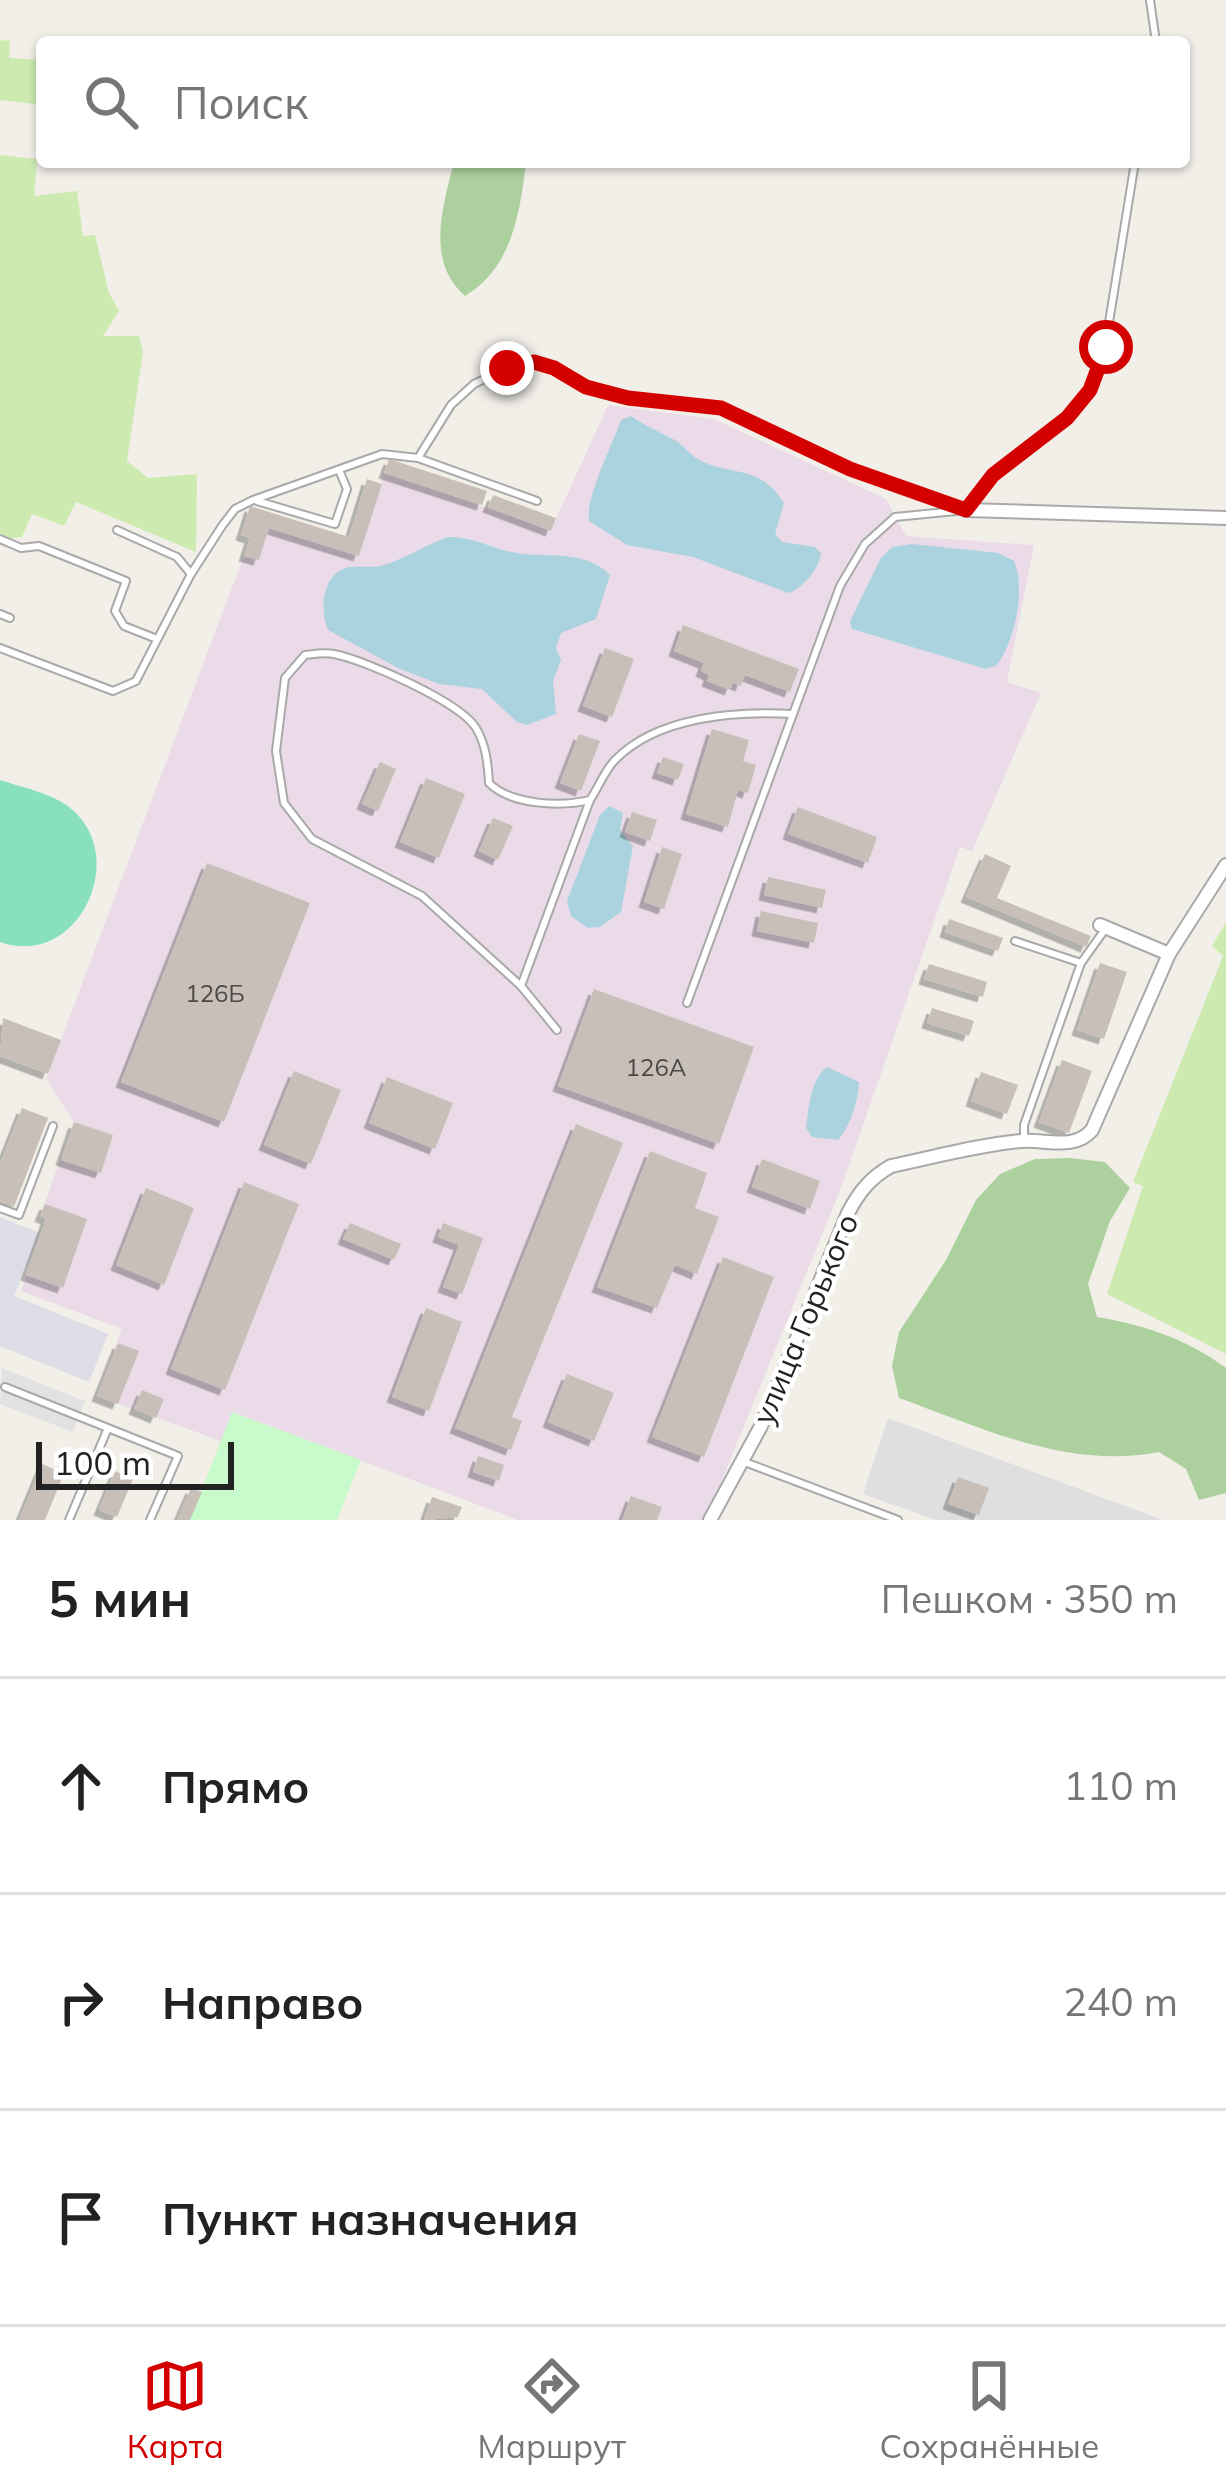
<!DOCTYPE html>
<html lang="ru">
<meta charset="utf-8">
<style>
:root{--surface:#fff;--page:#f2f2f2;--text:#222;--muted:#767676;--line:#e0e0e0;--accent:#d40000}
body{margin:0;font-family:Mulish,sans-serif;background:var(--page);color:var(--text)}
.scale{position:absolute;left:36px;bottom:30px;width:198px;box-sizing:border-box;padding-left:12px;border:6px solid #222;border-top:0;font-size:33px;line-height:42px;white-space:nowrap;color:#222;-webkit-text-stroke:9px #fff;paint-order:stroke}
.stop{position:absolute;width:36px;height:36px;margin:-27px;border:9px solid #d40000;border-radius:50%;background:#fff}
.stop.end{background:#d40000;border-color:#fff;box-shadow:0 3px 12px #0008}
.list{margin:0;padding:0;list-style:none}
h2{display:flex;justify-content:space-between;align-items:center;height:156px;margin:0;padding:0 48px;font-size:51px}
h2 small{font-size:39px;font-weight:400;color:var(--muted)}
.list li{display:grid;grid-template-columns:78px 1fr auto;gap:36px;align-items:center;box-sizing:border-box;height:216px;padding:0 48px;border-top:3px solid var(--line)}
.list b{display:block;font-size:45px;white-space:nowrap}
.list em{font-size:39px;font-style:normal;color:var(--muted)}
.icon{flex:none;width:66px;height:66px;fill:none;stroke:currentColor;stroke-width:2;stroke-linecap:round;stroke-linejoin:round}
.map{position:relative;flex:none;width:1226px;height:1520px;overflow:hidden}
.search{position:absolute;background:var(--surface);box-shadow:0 3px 9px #0004;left:36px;right:36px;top:36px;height:132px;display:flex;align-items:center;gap:30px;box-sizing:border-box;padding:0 42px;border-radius:12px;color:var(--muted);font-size:45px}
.sheet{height:804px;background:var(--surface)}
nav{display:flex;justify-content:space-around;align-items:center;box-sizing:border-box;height:168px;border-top:3px solid var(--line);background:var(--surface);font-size:33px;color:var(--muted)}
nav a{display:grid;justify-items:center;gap:6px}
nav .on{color:var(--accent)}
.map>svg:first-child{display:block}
.residential{fill:#e0dfdf}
.industrial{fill:#ebdbe8}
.grass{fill:#cdebb0}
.forest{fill:#add19e}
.park{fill:#c8facc}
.pitch{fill:#88e0be}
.parking{fill:#e2e2e2}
.plaza{fill:#dddde8}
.water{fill:#aad3df}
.building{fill:#c7bfb8;filter:url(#shadow)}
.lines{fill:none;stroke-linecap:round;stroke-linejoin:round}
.service-casing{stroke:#a9a9a9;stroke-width:10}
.minor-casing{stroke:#a9a9a9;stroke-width:16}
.service{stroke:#fff;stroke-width:6}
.minor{stroke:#fff;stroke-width:12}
.route{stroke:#d40000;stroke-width:15}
.labels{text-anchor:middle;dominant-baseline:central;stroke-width:9;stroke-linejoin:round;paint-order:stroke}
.number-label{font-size:24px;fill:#4b4948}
.street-label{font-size:30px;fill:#222;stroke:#fff}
</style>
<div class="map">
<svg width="1226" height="1520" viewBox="0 0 1226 1520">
<defs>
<filter id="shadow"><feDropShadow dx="-5.5" dy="5.5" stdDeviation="0" flood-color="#0004"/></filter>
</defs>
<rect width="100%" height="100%" fill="#f2efe9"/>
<path class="residential" d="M888,1418L1163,1520H936L863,1494Z"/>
<path class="industrial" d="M608,405L714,419L886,499L906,536L1034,545L1007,682L1041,693L972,851L960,847L841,1188L714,1500L701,1520H518L233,1412L221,1441L97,1396L122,1329L21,1291L46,1220L40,1216L74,1122L46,1079L244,556L269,528L359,556L384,473L551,530Z"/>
<g class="grass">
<path d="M0,40L10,41L9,58L42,60V105L0,100Z"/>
<path d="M0,155L37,159L34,196L77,191L83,236L95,235L109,293L119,311L103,336H139L143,352L127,461L148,478L197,474L196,552L76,502L64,526L32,514L22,537L9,539L0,534Z"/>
<path d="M1226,922V1354L1107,1294L1143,1186L1133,1182L1223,956L1212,946Z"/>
</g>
<g class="forest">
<path d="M454,162H526C520,213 512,268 465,296C425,261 443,206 454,162Z"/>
<path d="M1070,1158L1105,1162L1130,1188L1110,1221L1088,1284L1097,1317C1145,1325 1187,1339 1226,1368V1493L1199,1500L1186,1469L1159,1452C1069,1470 982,1428 899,1398L892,1366L899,1332L946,1260L976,1200L1000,1174L1035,1159Z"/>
</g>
<path class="park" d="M232,1412L361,1460L337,1520H190Z"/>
<path class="pitch" d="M0,780C21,787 51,793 69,807C132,856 78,970 0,942Z"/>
<path class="parking" d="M2,1368L85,1401L73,1432L0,1404Z"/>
<path class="plaza" d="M0,1217L40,1233L14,1296L108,1334L89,1382L0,1346Z"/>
<g class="water">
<path d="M631,416C645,426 658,431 673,439C684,445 691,457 703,462C735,476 760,465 784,503L775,534L782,542L815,547L821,553C819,569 804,587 789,593L693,557L627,545L589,521C585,498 612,446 621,420Z"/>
<path d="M448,537C470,536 489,547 511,552C544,559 584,548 610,575L596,619L561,633L556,648L561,660L553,681L556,714L527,725L517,722L482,689L439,684L398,668L328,630C319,609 322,572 350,567C363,565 374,569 387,564C409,557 427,544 448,537Z"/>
<path d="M912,544L998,553L1014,561C1026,589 1015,642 996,666L986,669L852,629L850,621L881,558L892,547Z"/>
<path d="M609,806L623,813L620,830L633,846L621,912L600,927L588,928L571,916L567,901L600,815Z"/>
<path d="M827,1067L859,1082C858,1102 851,1124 838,1140L812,1137L806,1128C809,1108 810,1080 827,1067Z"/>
</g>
<g class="building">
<path d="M389,459L487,491L482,505L384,473Z"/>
<path d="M367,479L382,484L359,556L269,528L259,560L244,556L250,538L241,535L250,506L349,537Z"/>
<path d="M493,495L556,518L551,531L488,507Z"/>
<path d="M683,625L799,669L790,692L745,675L741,686L733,683L730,690L707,681L709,675L701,671L704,663L674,651Z"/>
<path d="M605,648L634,659L612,717L583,706Z"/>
<path d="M712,729L749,740L743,761L756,765L748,793L738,790L728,827L686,814Z"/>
<path d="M579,734L600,741L581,791L560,783Z"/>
<path d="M663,757L684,764L678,780L657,773Z"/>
<path d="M380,762L396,769L378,811L362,804Z"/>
<path d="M426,778L465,794L439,858L400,842Z"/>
<path d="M798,807L877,837L868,863L788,834Z"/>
<path d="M632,812L657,820L650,841L625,832Z"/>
<path d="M493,818L513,826L498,860L479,851Z"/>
<path d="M662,847L682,854L664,909L644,902Z"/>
<path d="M985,854L1011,866L997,898L1091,936L1086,947L966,897Z"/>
<path d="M207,863L310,903L224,1122L121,1082Z"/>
<path d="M768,877L826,890L822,908L764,895Z"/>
<path d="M761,911L818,923L814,943L757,931Z"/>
<path d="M949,919L1003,938L998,951L945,932Z"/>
<path d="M1100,963L1127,972L1104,1039L1077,1030Z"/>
<path d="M929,964L987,982L983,997L924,979Z"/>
<path d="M594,989L754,1047L719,1144L558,1086Z"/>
<path d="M932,1008L974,1021L969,1036L927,1023Z"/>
<path d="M3,1018L61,1040L48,1074L0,1056Z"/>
<path d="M1062,1060L1092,1071L1069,1133L1039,1122Z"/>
<path d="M294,1071L341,1090L311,1164L264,1145Z"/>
<path d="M981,1072L1018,1085L1007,1114L971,1101Z"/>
<path d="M387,1077L453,1103L435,1149L369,1123Z"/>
<path d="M22,1108L48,1118L14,1207L0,1201V1164Z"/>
<path d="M74,1122L113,1135L101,1173L61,1160Z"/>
<path d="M576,1124L623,1143L512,1417L522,1421L511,1450L455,1428Z"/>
<path d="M650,1151L707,1173L695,1208L719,1217L697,1274L675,1265L657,1308L597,1287Z"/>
<path d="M762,1159L820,1181L810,1209L752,1187Z"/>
<path d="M244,1182L299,1204L225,1390L171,1369Z"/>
<path d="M146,1188L194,1208L164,1285L116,1265Z"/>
<path d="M45,1204L87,1219L63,1288L26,1275L46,1219L40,1216Z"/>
<path d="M350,1223L401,1244L394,1260L343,1239Z"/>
<path d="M443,1223L483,1238L462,1294L443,1287L459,1245L438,1237Z"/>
<path d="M723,1257L774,1277L704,1457L652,1437Z"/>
<path d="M426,1308L462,1322L429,1411L392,1397Z"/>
<path d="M118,1343L139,1351L118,1404L97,1396Z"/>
<path d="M567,1374L614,1393L594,1441L548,1422Z"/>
<path d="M142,1390L164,1399L156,1418L134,1409Z"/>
<path d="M478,1456L504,1465L499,1481L473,1472Z"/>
<path d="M42,1464L64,1473L45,1520H19Z"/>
<path d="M115,1471L133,1479L117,1517L99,1510Z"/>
<path d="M958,1477L989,1488L979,1515L948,1504Z"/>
<path d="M191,1488L202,1492L190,1520H177Z"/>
<path d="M631,1496L662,1507L657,1520H622Z"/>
<path d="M432,1497L462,1507L458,1517L424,1520Z"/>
</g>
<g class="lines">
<g class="service-casing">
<g id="service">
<path d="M1150,0L1156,42"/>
<path d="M418,458L451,405L474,384L507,368L534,362L553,368L586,387L628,398L721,408L850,468L962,509"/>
<path d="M257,501L335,524L347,489L339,470"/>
<path d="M117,530L177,557L191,574"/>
<path d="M0,539L21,548L39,546L126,581L115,611L124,626L157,639"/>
<path d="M0,614L10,618"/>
<path d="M0,648L113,691L136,681L191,574L222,526L235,509L253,500L382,454L418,458L537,501"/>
<path d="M1015,941L1081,963"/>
<path d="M521,986L590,800"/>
<path d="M687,1003L840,586L865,544L895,517L966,510L993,475L1067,418L1090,390L1105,347L1135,162"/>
<path d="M557,1030L521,986L422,896L312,839L284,803L276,751L285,678L305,655C314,654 325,652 334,654C365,660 460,702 476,728C486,745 488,764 489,783C511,805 560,807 590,800C598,788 605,770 615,760C658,716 736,711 793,714"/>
<path d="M1024,1141V1125L1081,963L1106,928"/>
<path d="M0,1208L19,1215L53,1126"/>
<path d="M5,1387L178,1456L150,1520"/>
<path d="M742,1461L898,1520"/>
<path d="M69,1520L108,1428"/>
</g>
</g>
<g class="minor-casing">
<g id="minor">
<path d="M966,510L1226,518"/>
<path d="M1169,954L1226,865"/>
<path d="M710,1520L761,1426L848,1213C859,1192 870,1178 891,1166C934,1157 978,1145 1021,1141C1046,1139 1074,1151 1092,1130L1169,954L1100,925"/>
</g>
</g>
<use href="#service" class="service"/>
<use href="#minor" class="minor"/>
</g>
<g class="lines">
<path class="route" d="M507,368L534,362L554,368L586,387L628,398L721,408L850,469L966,510L993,475L1067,418L1090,390L1106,347"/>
</g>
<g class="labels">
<g class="number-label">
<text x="215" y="993">126Б</text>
<text x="656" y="1067">126А</text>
</g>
<g class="street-label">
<text transform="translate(805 1319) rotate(-67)">улица Горького</text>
</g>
</g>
</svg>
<div class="scale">100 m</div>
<div class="stop" style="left:1106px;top:347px"></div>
<div class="stop end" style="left:507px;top:368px"></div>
<div class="search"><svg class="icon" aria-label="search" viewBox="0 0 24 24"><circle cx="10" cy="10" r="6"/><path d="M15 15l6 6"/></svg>Поиск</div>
</div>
<section class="sheet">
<h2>5 мин<small>Пешком · 350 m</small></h2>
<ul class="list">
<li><svg class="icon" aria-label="ahead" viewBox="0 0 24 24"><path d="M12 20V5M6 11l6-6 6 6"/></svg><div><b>Прямо</b></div><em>110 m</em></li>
<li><svg class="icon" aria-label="right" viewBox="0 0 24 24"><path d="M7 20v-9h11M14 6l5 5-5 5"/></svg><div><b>Направо</b></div><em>240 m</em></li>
<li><svg class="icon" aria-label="arrive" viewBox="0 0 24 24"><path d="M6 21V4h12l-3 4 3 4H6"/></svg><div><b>Пункт назначения</b></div></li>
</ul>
</section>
<nav>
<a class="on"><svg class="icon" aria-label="map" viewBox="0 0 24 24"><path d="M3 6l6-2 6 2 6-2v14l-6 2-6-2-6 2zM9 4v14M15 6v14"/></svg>Карта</a>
<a><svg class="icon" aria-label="directions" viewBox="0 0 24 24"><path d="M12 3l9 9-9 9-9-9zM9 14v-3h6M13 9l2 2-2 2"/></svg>Маршрут</a>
<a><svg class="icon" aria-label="saved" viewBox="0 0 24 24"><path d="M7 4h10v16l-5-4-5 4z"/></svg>Сохранённые</a>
</nav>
